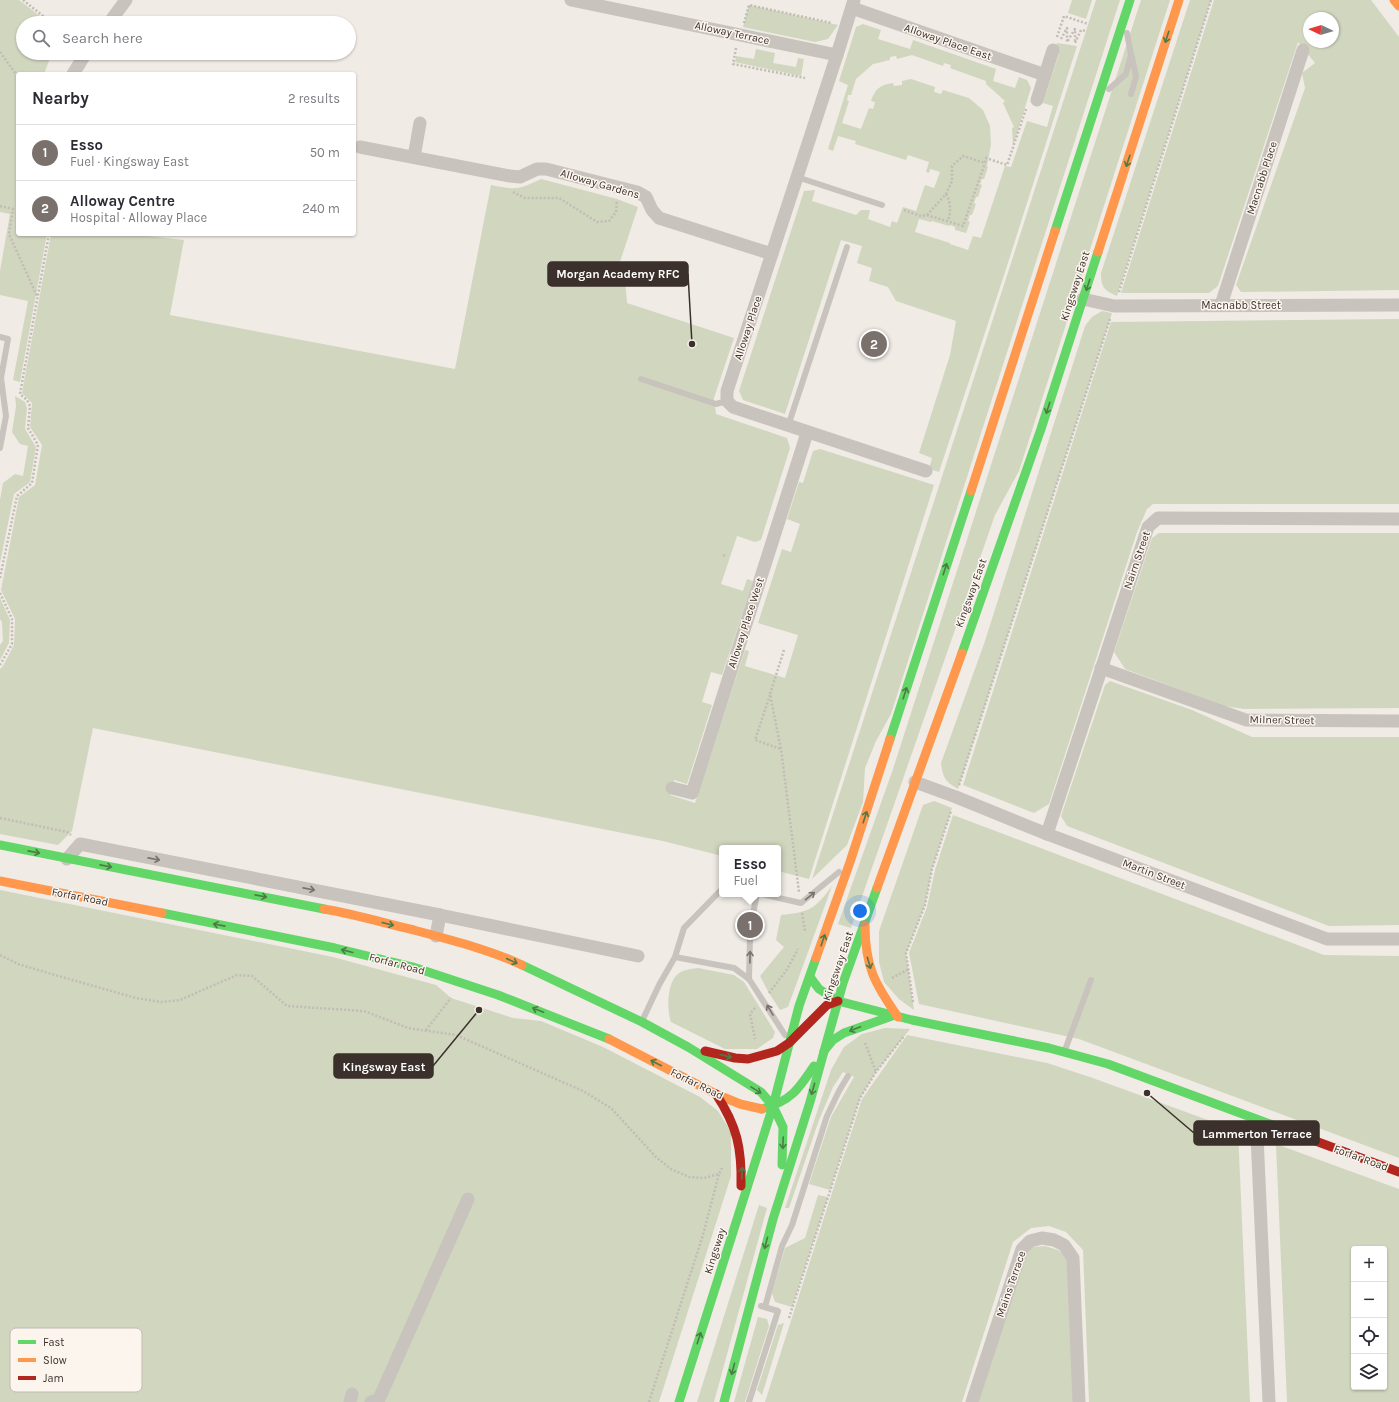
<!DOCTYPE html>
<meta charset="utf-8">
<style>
:root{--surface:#fff;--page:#f2f2f3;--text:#2b2b33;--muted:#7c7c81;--line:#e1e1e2;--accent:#7a716c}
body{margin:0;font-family:Karla,sans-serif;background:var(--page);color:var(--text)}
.controls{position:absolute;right:12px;bottom:12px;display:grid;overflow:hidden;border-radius:4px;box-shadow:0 1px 3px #0004}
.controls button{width:36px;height:36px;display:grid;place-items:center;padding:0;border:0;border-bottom:1px solid var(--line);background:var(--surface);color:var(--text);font:20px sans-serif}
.compass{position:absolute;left:1303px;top:12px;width:36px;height:36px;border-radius:50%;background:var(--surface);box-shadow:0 1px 3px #0004;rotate:274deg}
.you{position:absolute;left:860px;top:911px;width:14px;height:14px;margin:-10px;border:3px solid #fff;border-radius:50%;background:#1a73e8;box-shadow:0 0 0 6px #1a73e833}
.badge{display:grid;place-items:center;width:26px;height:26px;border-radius:50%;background:var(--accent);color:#fff;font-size:13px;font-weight:700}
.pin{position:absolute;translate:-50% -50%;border:2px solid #fff;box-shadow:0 1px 4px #0006}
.popup{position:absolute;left:719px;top:845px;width:62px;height:52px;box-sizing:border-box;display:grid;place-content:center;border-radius:4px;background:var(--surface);filter:drop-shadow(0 1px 3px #0005);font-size:13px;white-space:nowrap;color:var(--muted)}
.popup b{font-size:15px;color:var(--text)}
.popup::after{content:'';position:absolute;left:50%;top:100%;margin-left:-8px;border:8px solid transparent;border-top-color:var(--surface)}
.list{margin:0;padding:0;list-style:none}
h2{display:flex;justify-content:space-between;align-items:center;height:52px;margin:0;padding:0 16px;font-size:17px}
h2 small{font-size:13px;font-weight:400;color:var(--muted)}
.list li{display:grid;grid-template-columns:26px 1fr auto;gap:12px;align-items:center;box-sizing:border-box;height:56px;padding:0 16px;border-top:1px solid var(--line)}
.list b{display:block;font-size:15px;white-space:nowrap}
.list p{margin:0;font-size:13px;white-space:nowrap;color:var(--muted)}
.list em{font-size:13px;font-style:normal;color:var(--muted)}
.icon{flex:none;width:22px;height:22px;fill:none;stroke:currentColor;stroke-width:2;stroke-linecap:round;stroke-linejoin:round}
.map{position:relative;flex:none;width:1399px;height:1402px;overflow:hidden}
.search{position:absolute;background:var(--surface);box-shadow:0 1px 3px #0004;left:16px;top:16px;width:340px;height:44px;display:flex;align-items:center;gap:10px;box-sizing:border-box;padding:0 14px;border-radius:22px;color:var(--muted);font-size:15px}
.panel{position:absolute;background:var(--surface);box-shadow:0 1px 3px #0004;left:16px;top:72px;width:340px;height:164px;border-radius:4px}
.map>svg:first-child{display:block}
.green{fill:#d1d6bf;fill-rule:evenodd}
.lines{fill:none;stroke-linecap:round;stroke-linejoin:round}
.path{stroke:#c2bbb6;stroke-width:2.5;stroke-dasharray:2 2;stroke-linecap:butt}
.lane{stroke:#c9c3be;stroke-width:6}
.street{stroke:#c9c3be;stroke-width:13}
.fast{stroke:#63d668;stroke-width:9}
.slow{stroke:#ff974d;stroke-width:9}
.jam{stroke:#b3261e;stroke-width:9}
.oneway{stroke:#4d7b46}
.oneway2{stroke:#7b726d}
.labels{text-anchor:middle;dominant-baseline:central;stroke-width:3;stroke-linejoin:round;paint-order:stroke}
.street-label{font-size:11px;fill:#3b302b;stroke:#fbf5ee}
.key{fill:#fbf5ee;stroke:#c1bab4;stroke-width:1}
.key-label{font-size:11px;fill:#3b302b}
.leader{fill:none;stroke:#3b302b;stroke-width:1.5}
.callout-dot{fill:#3b302b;stroke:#fbf5ee;stroke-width:1.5}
.callout{fill:#3b302b;stroke:#3b302b;stroke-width:1.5}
.callout-label{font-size:12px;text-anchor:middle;font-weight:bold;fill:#fff}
</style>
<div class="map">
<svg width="1399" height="1402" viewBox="0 0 1399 1402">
<rect width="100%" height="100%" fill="#f0ebe5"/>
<g class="green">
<path d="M0,0H19L49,23H23V53H52L44,74H18V234H47L20,382L13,380L28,301L0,295V271L10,214L0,212Z"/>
<path d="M1072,0H1092L1086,19L1068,13Z"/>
<path d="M1096,0H1120L891,714L876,741L865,768L863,802L847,845L812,879Z"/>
<path d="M1141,0H1170L1019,471L995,515L851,928L838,924L892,772Z"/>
<path d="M1190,0H1211L1117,296C1104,290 1101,288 1101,273Z"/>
<path d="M1214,0H1371L1399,37V290L1241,292L1236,285L1305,88L1302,73L1315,63L1298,42L1218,286L1209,293H1121ZM1309,18H1333V42H1309Z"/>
<path d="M749,5L838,25L828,39L815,42L743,27Z"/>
<path d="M863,24L881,30L878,39L910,49L913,40L996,69L993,81L1015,88L1019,77L1027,80L1031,88L1013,146L1012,128L1014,127L1003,103L1005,101L986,84V81L950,68L951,65L944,63L943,66L912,55L897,59L896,56L890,57V60L873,64L856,79L851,95H848L847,100L849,101L842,123L861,129L869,108L873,109L875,102L871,101C876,88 880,85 893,83L894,86L902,85V81L911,79L935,87L934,92L941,94L943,90L969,98L983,110L990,126L991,144L987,166L988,167L984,179H982L980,184L982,185L978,197H976L974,203L976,204L972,215H970L968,221L970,222L966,233L955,230V227L950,225L949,226L932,221L931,222L919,219L915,232L950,243V244L968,250L973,236L981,238L1005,166L1011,167L1027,121L1047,127L1053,106L1043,103L1059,54L1054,52L1057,43L1077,46L1006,269L939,472L929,469L932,458L919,453L950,355L956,321L896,301L888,287L869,281L872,268L857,263L862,246L841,240L785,414L743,400L739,391L804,191L815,190L812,201L856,215L861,210H870L868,219L890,227L892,221L897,223L903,207L916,211L925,185L934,188L940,172L930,169L929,173L926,172L929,162L908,155L906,160L855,144L856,141L838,136L833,151L828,149L848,85L839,81L856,27Z"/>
<path d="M756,49L775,53L773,63L796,67L798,58L804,59L801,76L735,62L736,56L754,59Z"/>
<path d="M541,179L617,199L638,207L617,271L625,277L627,303L734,338L714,398L716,414L787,438L790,448L761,540L755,542L737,536L721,584L743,591L747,579L753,581L722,675L711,672L702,702L712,705L687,784L674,780L670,795L695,803L745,650L749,651L745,666L785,678L798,635L758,623L782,549L791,552L800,524L787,519L799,482L803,483L813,451L820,449L934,485L809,879L778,871V848H722V856L663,841L93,728L72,831L58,845L0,834V669L3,666L14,645L15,619L1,590L19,497L35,485L42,445L30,427L32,403L22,393L51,234H131L184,240L170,315L455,369L491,185C516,190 518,190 541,179Z"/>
<path d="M1102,311L1112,313L958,789C945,781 943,778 941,763L984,644L1085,326L1092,317Z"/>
<path d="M1399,319V504H1153L1147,509L1137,532L1049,804L1034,813L963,785L1111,322Z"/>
<path d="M15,396L25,402L27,408L25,429L36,447L30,482L14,494L0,563V500L3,483L15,474L23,476L28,446L20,444L12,432L16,406Z"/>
<path d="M1159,533H1399V708L1244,709L1224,706L1125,669L1114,652L1152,538Z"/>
<path d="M0,598L10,620L9,643L0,660V645L3,641L2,622L0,619Z"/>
<path d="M1110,681L1192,710L1252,737H1399V925L1329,926L1067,826L1061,816L1105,685Z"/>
<path d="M934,801L952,808L932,869L925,905L906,953L914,1010L899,999L884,982L879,962V931L923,805Z"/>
<path d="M953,815L1324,955L1399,956V1158L1079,1039L919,1004L909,953L927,907L935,870Z"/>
<path d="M832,886L788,1007L780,1010L769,993L760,976L784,947L776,940L781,915C810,912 815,909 832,886Z"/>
<path d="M0,890L333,957L436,985L451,998L513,1018L541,1021L603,1047L700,1097L718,1111L731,1132V1176L659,1402H0Z"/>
<path d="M698,968L734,975L744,982L775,1032L773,1038L757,1049H725L671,1022C667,1010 667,988 675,977C680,970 690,969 698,968Z"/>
<path d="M885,1028L910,1029L876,1072L860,1098L830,1190L809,1184L831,1117L854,1077L843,1072L833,1087L819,1120L789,1208H785L831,1070L844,1047L862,1034Z"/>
<path d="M907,1035L1047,1063L1090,1077L1238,1131L1250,1402H1089L1083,1250L1066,1232L1049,1226L1031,1228L1013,1242L962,1402H765L862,1099Z"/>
<path d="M1276,1144L1399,1189V1402H1287ZM1354,1249H1384V1387H1354Z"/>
<path d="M818,1195L828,1197L792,1307L775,1302L772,1293L785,1248L805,1238Z"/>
<path d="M759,1205L767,1208L714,1402H697Z"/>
<path d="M1045,1246L1058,1250L1068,1258L1074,1402H978L1025,1255L1032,1247Z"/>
<path d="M758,1317L767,1319L769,1326L745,1402H734Z"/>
<path d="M784,1323L762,1395L757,1390L778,1325Z"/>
</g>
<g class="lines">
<g class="path">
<path d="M23,0L52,23"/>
<path d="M744,23L749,5L832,23"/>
<path d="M1057,37L1064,16L1088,24"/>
<path d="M1061,39L1067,28V42L1075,29V43L1081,30L1086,31"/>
<path d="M736,48L733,64L805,78"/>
<path d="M0,52L18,77"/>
<path d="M513,192L525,198H559L597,222L609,221L616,212L617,200"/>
<path d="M946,194C951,203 951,211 948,221"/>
<path d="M0,206L13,209L9,234L37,296"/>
<path d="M904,210L921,216L927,215L963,226L985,163"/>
<path d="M927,215L946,194L952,181V166L963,156L985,163L986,158L1007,165L1026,109"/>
<path d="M1119,292L1211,0"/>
<path d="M723,555L726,556"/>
<path d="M0,578L17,496L32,483L38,445L28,428L30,406L27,400L20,394L49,234"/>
<path d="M0,593L12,619V644L0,665"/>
<path d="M784,650L770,694L781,749L799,892"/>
<path d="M770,695L755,740L781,749"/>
<path d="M959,785L1110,319"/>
<path d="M0,818L67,832L71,835"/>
<path d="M802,913L805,931"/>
<path d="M0,955L18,964L55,975L136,998L161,1002L180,1000L237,975L252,976L287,1006L364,1011L408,1028L456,1035L583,1091L611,1108L656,1157L671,1169L689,1177L704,1178L719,1174L722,1168"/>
<path d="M892,978L909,969"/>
<path d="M769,993L786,971L798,949"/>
<path d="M913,1002L906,953L925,905L932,869L951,811"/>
<path d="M755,1008L750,1014L755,1039"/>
<path d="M426,1030L451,998"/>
<path d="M865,1043L876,1072"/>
<path d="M789,1318L860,1098L876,1072L904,1036"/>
<path d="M649,1402L703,1235L719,1174"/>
</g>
<g class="lane">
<path d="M1109,89L1126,74L1131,55L1127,33"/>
<path d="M1131,94L1136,77L1132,57"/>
<path d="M797,177L882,205"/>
<path d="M0,337L8,339L1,378L6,416L0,448"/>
<path d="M641,379L716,404L727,401"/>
<path d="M788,426L847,247"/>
<path d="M761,894L801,903L839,872"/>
<path d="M753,914L757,894"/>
<path d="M675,957L684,928L722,889"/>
<path d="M749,979L750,936"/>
<path d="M643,1019L659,985L675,957L734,968L749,979L785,1035"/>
<path d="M1065,1050L1091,980"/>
<path d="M765,1307L782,1246L792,1225L827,1116L839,1091L848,1076"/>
<path d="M749,1402L778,1311L761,1306"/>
</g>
<g class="street">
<path d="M571,0L837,55L854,0"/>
<path d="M852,8L1045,75"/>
<path d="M109,23L126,0"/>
<path d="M837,55L727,391V401L733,407L926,471"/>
<path d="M73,74L86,53"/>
<path d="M1037,100L1053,50"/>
<path d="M360,147L510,176L520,177L537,169H546L637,192L646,197L652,210L659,218L772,254"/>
<path d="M414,157L420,123"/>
<path d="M1083,299L1114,306L1399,305"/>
<path d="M1221,305L1303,50"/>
<path d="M1101,668L1246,720L1399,721"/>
<path d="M915,782L956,797L1047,834L1327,939H1399"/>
<path d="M672,788L692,793L807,433"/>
<path d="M1047,834L1148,527L1158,518L1399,519"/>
<path d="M67,859L80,844L440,915L436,936"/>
<path d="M440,915L638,956"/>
<path d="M1257,1136L1269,1402"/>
<path d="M350,1402L352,1394"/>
<path d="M371,1402L379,1399L468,1199"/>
<path d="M972,1402L1022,1249L1030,1241L1042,1238L1054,1240L1064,1245L1073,1258L1079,1402"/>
</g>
<g class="fast">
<path d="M1055,231L1130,0"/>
<path d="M962,653L1041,429L1098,252"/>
<path d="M890,739L971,491"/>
<path d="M0,845L324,909"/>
<path d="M162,913L335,948L413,967L498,995L609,1039"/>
<path d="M522,965L642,1022L688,1047L761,1092L773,1106L783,1127L782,1165"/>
<path d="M810,977L819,989L838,1001L912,1020L1049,1048L1108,1064L1294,1133"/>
<path d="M824,1051L833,1040L844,1033L892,1016"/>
<path d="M762,1109C791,1101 798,1090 814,1066"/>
<path d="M679,1402L773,1106L799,1006L816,958"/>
<path d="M724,1402L773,1219L810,1102L843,983L877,888"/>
</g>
<g class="slow">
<path d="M1394,0L1399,6"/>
<path d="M1098,252L1179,0"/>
<path d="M971,491L1055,231"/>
<path d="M0,881L162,913"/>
<path d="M877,888L962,653"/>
<path d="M324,909C354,914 384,923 414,930C450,940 488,949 522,965"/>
<path d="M865,925C865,967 875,984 898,1017"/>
<path d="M816,958L850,862L890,739"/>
<path d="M609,1039L716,1094L740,1104L762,1109"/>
</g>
<g class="jam">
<path d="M705,1051L735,1058L748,1059L777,1051L789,1043L827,1005L838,1001"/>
<path d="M716,1094C737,1126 742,1148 741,1186"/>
<path d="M1294,1133L1399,1172"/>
</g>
</g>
<defs><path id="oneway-shaft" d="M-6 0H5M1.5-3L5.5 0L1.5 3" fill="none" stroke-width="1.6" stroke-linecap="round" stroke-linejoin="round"/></defs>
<g class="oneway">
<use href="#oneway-shaft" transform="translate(1167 37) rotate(108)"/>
<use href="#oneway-shaft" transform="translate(1128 161) rotate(108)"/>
<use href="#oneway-shaft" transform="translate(1088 285) rotate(108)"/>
<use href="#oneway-shaft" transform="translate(1048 408) rotate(108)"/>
<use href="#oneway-shaft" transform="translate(945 569) rotate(-72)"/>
<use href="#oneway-shaft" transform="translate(905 693) rotate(-72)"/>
<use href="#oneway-shaft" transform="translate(865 817) rotate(-72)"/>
<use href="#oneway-shaft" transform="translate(34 852) rotate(11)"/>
<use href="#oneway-shaft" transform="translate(106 866) rotate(11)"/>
<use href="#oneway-shaft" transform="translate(261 896) rotate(11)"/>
<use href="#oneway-shaft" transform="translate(388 924) rotate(14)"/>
<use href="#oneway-shaft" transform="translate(219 925) rotate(-169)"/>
<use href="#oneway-shaft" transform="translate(823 940) rotate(-71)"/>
<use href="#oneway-shaft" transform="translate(347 951) rotate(-166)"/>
<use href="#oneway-shaft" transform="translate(512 961) rotate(25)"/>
<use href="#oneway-shaft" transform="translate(869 963) rotate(74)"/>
<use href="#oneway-shaft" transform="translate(538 1010) rotate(-159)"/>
<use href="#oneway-shaft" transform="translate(855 1029) rotate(159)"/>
<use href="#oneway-shaft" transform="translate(726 1056) rotate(14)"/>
<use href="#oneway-shaft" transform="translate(656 1063) rotate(-153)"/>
<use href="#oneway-shaft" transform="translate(813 1089) rotate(106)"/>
<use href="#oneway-shaft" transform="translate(756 1090) rotate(32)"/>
<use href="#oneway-shaft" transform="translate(783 1143) rotate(92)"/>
<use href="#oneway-shaft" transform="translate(742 1173) rotate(-87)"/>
<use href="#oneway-shaft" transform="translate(766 1243) rotate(105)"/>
<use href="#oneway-shaft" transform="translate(699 1338) rotate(-72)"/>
<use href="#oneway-shaft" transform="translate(733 1369) rotate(105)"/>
</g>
<g class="oneway2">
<use href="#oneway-shaft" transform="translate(154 859) rotate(11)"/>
<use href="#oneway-shaft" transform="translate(309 889) rotate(11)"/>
<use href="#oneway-shaft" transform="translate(810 896) rotate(-39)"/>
<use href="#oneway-shaft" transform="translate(750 957) rotate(-89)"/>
<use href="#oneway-shaft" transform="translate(770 1010) rotate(-121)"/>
</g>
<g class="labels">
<g class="street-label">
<text transform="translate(732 33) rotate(12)">Alloway Terrace</text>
<text transform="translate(948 42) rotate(19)">Alloway Place East</text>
<text transform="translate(1262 178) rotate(-72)">Macnabb Place</text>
<text transform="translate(600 184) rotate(16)">Alloway Gardens</text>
<text transform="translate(1075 286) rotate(-72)">Kingsway East</text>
<text x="1241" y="305">Macnabb Street</text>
<text transform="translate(748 328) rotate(-72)">Alloway Place</text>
<text transform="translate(1137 560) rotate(-71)">Nairn Street</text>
<text transform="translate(971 593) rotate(-70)">Kingsway East</text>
<text transform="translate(746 623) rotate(-72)">Alloway Place West</text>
<text transform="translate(1282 720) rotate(1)">Milner Street</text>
<text transform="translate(1154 874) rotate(21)">Martin Street</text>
<text transform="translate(80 897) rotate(11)">Forfar Road</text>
<text transform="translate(397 964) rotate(15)">Forfar Road</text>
<text transform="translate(838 966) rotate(-71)">Kingsway East</text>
<text transform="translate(697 1084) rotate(26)">Forfar Road</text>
<text transform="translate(1361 1158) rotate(20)">Forfar Road</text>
<text transform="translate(715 1251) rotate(-72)">Kingsway</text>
<text transform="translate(1011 1284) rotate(-71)">Mains Terrace</text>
</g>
</g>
<rect x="10" y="1328" width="132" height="64" rx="6" class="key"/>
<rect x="18" y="1340" width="18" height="4" fill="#63d668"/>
<rect x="18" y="1358" width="18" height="4" fill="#ff974d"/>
<rect x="18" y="1376" width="18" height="4" fill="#b3261e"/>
<g class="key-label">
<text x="43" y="1346">Fast</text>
<text x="43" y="1364">Slow</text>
<text x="43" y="1382">Jam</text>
</g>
<path class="leader" d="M692 344L688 274M479 1010L433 1066M1147 1093L1194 1133"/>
<g class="callout-dot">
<circle cx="692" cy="344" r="4"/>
<circle cx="479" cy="1010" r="4"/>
<circle cx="1147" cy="1093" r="4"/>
</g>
<g class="callout">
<rect x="548" y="262" width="140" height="24" rx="4"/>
<rect x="334" y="1054" width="99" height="24" rx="4"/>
<rect x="1194" y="1121" width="125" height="24" rx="4"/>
</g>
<g class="callout-label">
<text x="618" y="278">Morgan Academy RFC</text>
<text x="384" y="1071">Kingsway East</text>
<text x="1257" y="1138">Lammerton Terrace</text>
</g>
</svg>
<div class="controls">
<button>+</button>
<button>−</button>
<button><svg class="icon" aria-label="locate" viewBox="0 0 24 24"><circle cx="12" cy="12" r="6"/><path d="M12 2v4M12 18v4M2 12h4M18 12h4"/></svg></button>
<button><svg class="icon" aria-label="layers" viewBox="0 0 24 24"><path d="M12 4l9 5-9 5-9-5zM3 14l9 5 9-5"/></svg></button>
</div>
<svg class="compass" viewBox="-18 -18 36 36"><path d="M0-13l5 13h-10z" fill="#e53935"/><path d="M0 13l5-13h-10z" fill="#7c7c81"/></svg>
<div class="you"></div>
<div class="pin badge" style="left:750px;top:925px">1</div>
<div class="popup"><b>Esso</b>Fuel</div>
<div class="pin badge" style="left:874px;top:344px">2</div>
<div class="search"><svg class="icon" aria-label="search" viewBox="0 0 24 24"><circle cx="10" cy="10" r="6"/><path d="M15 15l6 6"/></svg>Search here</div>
<section class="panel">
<h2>Nearby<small>2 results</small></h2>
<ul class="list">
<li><span class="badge">1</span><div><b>Esso</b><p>Fuel · Kingsway East</p></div><em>50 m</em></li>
<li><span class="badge">2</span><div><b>Alloway Centre</b><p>Hospital · Alloway Place</p></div><em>240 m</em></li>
</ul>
</section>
</div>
